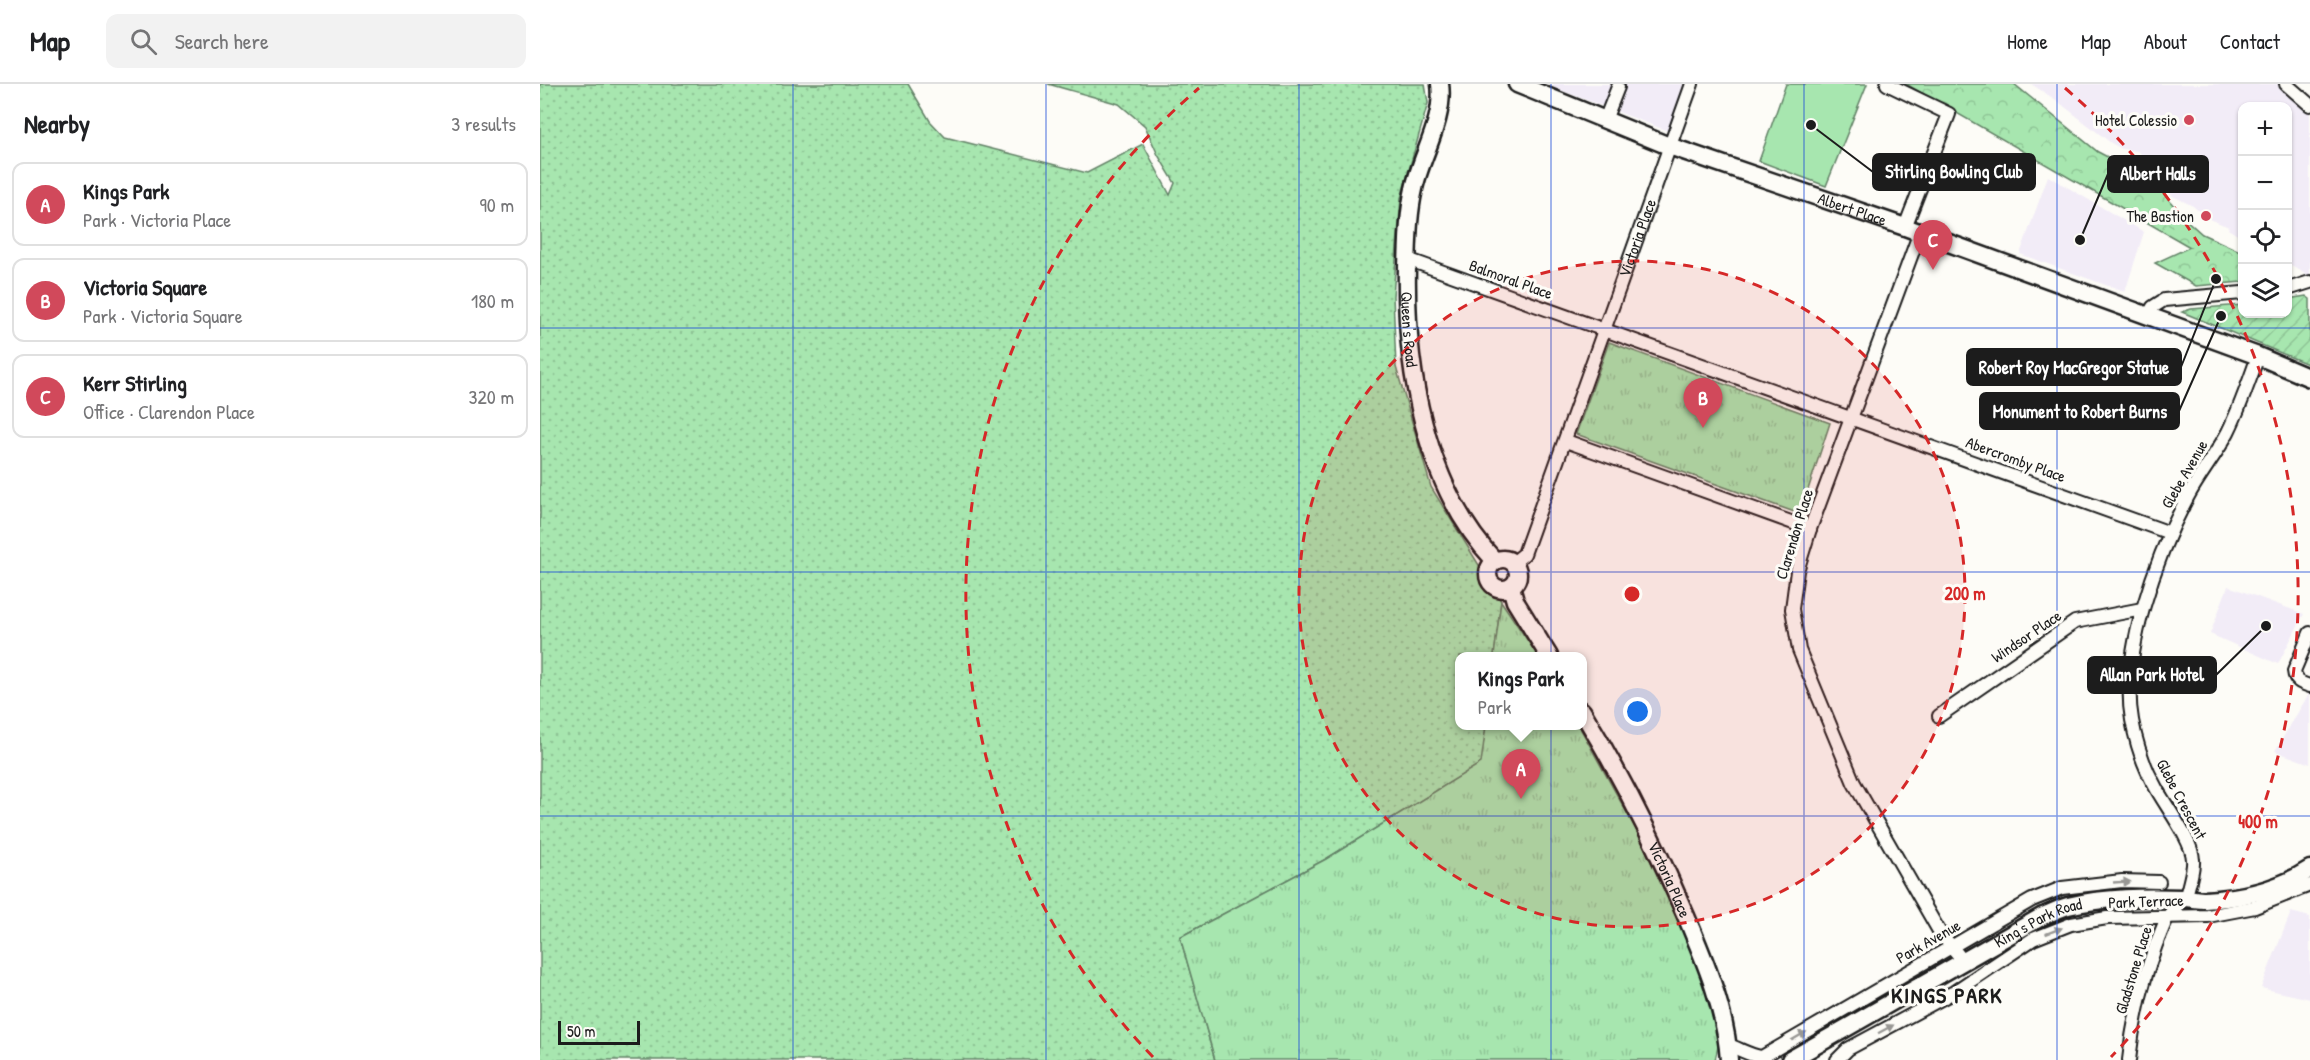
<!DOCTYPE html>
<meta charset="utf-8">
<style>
:root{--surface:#fff;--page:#f2f2f2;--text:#202124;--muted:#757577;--line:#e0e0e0;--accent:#d1495b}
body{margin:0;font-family:"Patrick Hand",sans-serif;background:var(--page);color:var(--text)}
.controls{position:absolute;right:18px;top:18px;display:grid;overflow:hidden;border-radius:12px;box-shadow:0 2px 4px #0004}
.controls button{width:54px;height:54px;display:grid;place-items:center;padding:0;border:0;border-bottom:2px solid var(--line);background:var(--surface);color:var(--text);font:30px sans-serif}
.scale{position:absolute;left:18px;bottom:15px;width:82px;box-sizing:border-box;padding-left:6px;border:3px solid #1c1c1c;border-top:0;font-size:16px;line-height:21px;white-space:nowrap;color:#1c1c1c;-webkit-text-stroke:4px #fdfcf7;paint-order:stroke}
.you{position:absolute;left:1098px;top:628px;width:21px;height:21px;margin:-15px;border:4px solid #fff;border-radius:50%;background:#1a73e8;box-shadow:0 0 0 9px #1a73e833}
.badge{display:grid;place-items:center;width:39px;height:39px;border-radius:50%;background:var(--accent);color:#fff;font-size:20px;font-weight:700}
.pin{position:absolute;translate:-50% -50px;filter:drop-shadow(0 2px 3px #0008)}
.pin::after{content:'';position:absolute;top:32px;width:21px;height:18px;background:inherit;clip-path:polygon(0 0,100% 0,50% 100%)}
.popup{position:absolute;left:915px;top:568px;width:132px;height:78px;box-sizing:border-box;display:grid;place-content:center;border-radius:12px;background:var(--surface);filter:drop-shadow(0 2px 4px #0005);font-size:20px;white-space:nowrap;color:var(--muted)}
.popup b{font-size:22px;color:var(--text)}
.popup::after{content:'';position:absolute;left:50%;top:100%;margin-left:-12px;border:12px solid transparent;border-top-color:var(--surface)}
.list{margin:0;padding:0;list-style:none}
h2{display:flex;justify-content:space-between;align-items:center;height:78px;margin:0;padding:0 24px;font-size:26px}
h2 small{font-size:20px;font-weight:400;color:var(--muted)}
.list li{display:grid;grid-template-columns:39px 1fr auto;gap:18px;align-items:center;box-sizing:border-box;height:84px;margin:0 12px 12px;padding:0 12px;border:2px solid var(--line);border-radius:12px}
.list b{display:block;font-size:22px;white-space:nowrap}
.list p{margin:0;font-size:20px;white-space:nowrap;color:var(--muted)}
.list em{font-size:20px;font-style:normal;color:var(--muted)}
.icon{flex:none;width:33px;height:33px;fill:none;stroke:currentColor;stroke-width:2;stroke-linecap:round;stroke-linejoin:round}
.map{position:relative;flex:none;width:1770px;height:976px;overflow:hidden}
header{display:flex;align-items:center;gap:36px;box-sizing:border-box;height:84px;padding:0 30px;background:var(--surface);border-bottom:2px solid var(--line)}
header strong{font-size:28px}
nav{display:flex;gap:33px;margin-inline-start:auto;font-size:21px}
.search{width:420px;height:54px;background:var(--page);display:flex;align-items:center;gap:15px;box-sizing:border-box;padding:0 21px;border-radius:12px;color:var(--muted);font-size:22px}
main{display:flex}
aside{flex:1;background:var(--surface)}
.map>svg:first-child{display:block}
.built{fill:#f2ecf7}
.grass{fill:url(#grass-dots);stroke:#628166;stroke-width:1.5}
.forest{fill:url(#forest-crowns);stroke:#628166;stroke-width:1.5}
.park{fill:url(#park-tufts);stroke:#628166;stroke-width:1.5}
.garden{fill:url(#garden-furrows);stroke:#628166;stroke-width:1.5}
.pitch{fill:#a7e6af;stroke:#628166;stroke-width:1.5}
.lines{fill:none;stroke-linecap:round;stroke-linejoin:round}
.street-casing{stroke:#1c1c1c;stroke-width:16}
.secondary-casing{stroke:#1c1c1c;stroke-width:21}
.street{stroke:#fdfcf7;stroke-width:12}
.secondary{stroke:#fdfcf7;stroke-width:16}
.oneway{fill:#989794}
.grid{fill:none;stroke:#1d4ed8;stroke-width:1.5;stroke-opacity:0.55}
.ring{fill:none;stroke:#d62828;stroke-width:3;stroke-dasharray:10 8}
.poi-dot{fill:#d1495b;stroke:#fdfcf7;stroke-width:2}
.labels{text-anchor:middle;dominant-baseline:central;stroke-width:6;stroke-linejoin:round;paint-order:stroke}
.poi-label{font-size:16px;fill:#1c1c1c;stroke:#fdfcf7;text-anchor:end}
.street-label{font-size:16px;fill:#1c1c1c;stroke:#fdfcf7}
.district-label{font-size:22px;font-weight:bold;letter-spacing:1.5px;fill:#1c1c1c;stroke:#fdfcf7}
.centre{fill:#d62828;stroke:#fdfcf7;stroke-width:3}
.ring-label{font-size:18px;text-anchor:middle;font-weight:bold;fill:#d62828;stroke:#fdfcf7;stroke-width:6;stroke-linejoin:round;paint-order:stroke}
.leader{fill:none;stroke:#1c1c1c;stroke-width:2}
.callout-dot{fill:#1c1c1c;stroke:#fdfcf7;stroke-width:2}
.callout{fill:#1c1c1c;stroke:#1c1c1c;stroke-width:2}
.callout-label{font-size:18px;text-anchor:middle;font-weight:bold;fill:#fff}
</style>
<header>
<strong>Map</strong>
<div class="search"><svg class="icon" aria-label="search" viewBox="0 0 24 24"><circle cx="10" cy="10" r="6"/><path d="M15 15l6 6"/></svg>Search here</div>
<nav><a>Home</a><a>Map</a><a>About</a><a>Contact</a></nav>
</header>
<main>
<aside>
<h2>Nearby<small>3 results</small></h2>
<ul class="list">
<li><span class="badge">A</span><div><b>Kings Park</b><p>Park · Victoria Place</p></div><em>90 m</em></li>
<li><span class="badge">B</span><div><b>Victoria Square</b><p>Park · Victoria Square</p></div><em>180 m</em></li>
<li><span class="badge">C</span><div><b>Kerr Stirling</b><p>Office · Clarendon Place</p></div><em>320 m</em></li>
</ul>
</aside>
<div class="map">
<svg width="1770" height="976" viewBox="0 0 1770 976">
<defs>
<pattern id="grass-dots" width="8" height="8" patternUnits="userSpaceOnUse" patternTransform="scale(1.5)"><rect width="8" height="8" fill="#a7e6af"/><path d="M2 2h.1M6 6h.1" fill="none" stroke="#8fc596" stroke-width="1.8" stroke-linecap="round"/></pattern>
<pattern id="forest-crowns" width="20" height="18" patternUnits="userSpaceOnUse" patternTransform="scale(1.5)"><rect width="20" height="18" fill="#a7e6af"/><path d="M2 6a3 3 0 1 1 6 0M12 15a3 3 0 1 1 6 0" fill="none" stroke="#8fc596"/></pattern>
<pattern id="park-tufts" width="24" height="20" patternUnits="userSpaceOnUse" patternTransform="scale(1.5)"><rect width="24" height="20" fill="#a7e6af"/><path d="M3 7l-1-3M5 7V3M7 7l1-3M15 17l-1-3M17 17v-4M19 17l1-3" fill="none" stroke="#8fc596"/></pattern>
<pattern id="garden-furrows" width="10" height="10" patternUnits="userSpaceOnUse" patternTransform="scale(1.5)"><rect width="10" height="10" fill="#a7e6af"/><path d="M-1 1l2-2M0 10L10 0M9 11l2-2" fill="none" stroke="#8fc596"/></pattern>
</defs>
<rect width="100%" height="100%" fill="#fdfcf7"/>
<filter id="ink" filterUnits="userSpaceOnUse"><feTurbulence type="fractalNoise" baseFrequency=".0167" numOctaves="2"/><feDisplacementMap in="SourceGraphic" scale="12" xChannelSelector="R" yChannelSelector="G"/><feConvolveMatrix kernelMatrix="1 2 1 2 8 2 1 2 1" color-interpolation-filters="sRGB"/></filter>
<g filter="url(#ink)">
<g class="built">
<path d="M1014,0H1144L1128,47L1012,3Z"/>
<path d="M1491,0H1738L1770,28V192L1748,179V22H1702V154L1688,145L1689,143L1669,135L1668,130L1663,131L1653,122L1631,111L1629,107L1632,103L1624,88L1597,67L1582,65L1571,59L1516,16Z"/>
<path d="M1508,92L1604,148L1585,208L1480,170Z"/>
<path d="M1688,502L1764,530L1738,580L1670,550Z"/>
<path d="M1770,608V680L1735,667Z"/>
<path d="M1751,828L1770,833V915L1721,904Z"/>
</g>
<path class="grass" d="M0,0H368L390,37L405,53L547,89L603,60L630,111L635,99L618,71L605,42L579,20L508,0H885L888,19L861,114L853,212L856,283L891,403L961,517L954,572H920V642H946L942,679L786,775L640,853L675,976H0Z"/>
<path class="forest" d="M1366,0H1474L1558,68L1585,82L1586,85L1616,100L1643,133L1662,150L1702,168V198L1656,202L1615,179L1650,163Z"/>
<g class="park">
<path d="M1069,258L1290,339L1260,430L1036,350Z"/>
<path d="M961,517L998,572H954Z"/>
<path d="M946,642H1039L1099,751L1167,902L1181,950L1175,976H675L640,853L786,775L941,679Z"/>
</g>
<path class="garden" d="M1766,212L1770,215V281L1642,228L1651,225L1702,221V230H1748V215Z"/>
<path class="pitch" d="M1246,0H1327L1286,102L1219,77Z"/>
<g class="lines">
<g class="street-casing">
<g id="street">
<path d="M1347,0L1409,30L1365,143"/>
<path d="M1746,0L1770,21"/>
<path d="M1065,36L1078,3"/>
<path d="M1380,148L1270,445L1257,487L1252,525L1259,566L1314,699L1399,847L1424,878"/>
<path d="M867,175L1630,449"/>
<path d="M1748,205L1770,198"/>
<path d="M1608,232L1613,223L1624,216L1702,209"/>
<path d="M1026,357L1270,445"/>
<path id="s1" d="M973,479L984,470L1152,0"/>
<path d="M1770,549L1754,587C1755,597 1760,599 1770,602"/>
<path d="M1399,632L1535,538L1602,525"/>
<path d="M1188,961C1200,965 1211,972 1222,973L1492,816L1522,804L1582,797L1619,798"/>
<path d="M1297,976L1308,965L1414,908L1493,855L1531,840L1567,834L1668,832L1715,823L1770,801"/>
<path d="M1589,976C1594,929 1607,879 1626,836C1629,828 1638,823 1644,815C1647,811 1654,783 1653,776C1653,758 1625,721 1616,704C1604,683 1596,659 1592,636C1580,571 1617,471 1647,414C1659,391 1676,371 1688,348C1700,324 1709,298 1718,272"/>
</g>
</g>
<g class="secondary-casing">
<g id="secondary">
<path id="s2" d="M900,0C905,36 881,71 874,105C868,131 868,157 867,183C865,283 884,402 955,477"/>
<path id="s3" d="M977,0L1129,62L1365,143L1718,272L1770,294"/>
<circle cx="963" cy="490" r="15"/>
<path d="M971,503L975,517L1009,572"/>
<path id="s4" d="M1042,627C1082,693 1116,761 1146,832C1165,877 1186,927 1189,976"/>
<path id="s5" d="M1250,976L1503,832C1511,829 1520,824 1528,822C1565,813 1605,813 1643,814C1650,814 1658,816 1665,816C1701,814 1740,805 1770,785"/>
</g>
</g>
<use href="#street" class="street"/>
<use href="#secondary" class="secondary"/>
</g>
<defs><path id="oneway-solid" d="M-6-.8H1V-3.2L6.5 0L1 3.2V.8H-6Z" transform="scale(1.5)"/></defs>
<g class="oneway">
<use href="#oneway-solid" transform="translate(1582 798) rotate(-3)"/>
<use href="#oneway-solid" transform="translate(1514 847) rotate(-21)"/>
<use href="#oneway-solid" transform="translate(1346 945) rotate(-28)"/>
<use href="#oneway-solid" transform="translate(1259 952) rotate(-30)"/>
</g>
</g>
<path class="grid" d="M253,0V976M506,0V976M759,0V976M1011,0V976M1264,0V976M1517,0V976M0,244H1770M0,488H1770M0,732H1770"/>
<circle cx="1092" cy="510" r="333" fill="#d62828" fill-opacity=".12"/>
<g class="ring">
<circle cx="1092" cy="510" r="333"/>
<path d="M613 973A666 666 0 0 1 659 4M1525 4A666 666 0 0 1 1571 973"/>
</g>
<g class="poi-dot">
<circle cx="1649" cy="36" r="6"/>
<circle cx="1666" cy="132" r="6"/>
</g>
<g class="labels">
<g class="poi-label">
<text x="1637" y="36">Hotel Colessio</text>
<text x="1654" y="132">The Bastion</text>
</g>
<g class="street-label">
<text stroke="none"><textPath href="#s3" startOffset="358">Albert Place</textPath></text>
<text stroke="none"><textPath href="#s1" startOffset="350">Victoria Place</textPath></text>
<text transform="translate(971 195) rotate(20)">Balmoral Place</text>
<text stroke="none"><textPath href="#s2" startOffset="250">Queen's Road</textPath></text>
<text transform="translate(1476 375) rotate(20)">Abercromby Place</text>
<text transform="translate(1644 390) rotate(-60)">Glebe Avenue</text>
<text transform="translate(1254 450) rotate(-73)">Clarendon Place</text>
<text transform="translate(1486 552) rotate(-34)">Windsor Place</text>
<text transform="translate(1642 715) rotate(62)">Glebe Crescent</text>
<text stroke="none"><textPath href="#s4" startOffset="190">Victoria Place</textPath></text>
<text transform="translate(1606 817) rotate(-2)">Park Terrace</text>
<text stroke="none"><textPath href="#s5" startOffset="284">King's Park Road</textPath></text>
<text transform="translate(1388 857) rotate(-30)">Park Avenue</text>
<text transform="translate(1593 886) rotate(-73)">Gladstone Place</text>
</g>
<g class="district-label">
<text x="1407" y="911">KINGS PARK</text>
</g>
</g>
<circle cx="1092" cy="510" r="9" class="centre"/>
<g class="ring-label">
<text x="1425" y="516">200 m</text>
<text x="1718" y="744">400 m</text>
</g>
<path class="leader" d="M1271 41L1333 88M1540 156L1568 90M1676 195L1641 283M1681 232L1639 327M1726 542L1676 591"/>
<g class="callout-dot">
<circle cx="1271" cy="41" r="6"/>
<circle cx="1540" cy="156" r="6"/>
<circle cx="1676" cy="195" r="6"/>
<circle cx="1681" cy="232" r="6"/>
<circle cx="1726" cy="542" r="6"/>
</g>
<g class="callout">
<rect x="1333" y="70" width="162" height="36" rx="6"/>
<rect x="1568" y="72" width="100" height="36" rx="6"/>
<rect x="1427" y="265" width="214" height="36" rx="6"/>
<rect x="1440" y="309" width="199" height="36" rx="6"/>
<rect x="1548" y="573" width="128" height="36" rx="6"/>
</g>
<g class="callout-label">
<text x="1414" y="94">Stirling Bowling Club</text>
<text x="1618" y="96">Albert Halls</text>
<text x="1534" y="290">Robert Roy MacGregor Statue</text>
<text x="1540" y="334">Monument to Robert Burns</text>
<text x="1612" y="597">Allan Park Hotel</text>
</g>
</svg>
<div class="controls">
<button>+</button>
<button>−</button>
<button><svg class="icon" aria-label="locate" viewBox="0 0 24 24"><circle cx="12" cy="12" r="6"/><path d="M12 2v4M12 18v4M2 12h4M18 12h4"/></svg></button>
<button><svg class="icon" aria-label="layers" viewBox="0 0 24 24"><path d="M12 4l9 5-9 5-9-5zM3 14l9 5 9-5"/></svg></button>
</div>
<div class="scale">50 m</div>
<div class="you"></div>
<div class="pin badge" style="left:981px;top:715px">A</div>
<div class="popup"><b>Kings Park</b>Park</div>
<div class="pin badge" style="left:1163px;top:344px">B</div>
<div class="pin badge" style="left:1393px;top:186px">C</div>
</div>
</main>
